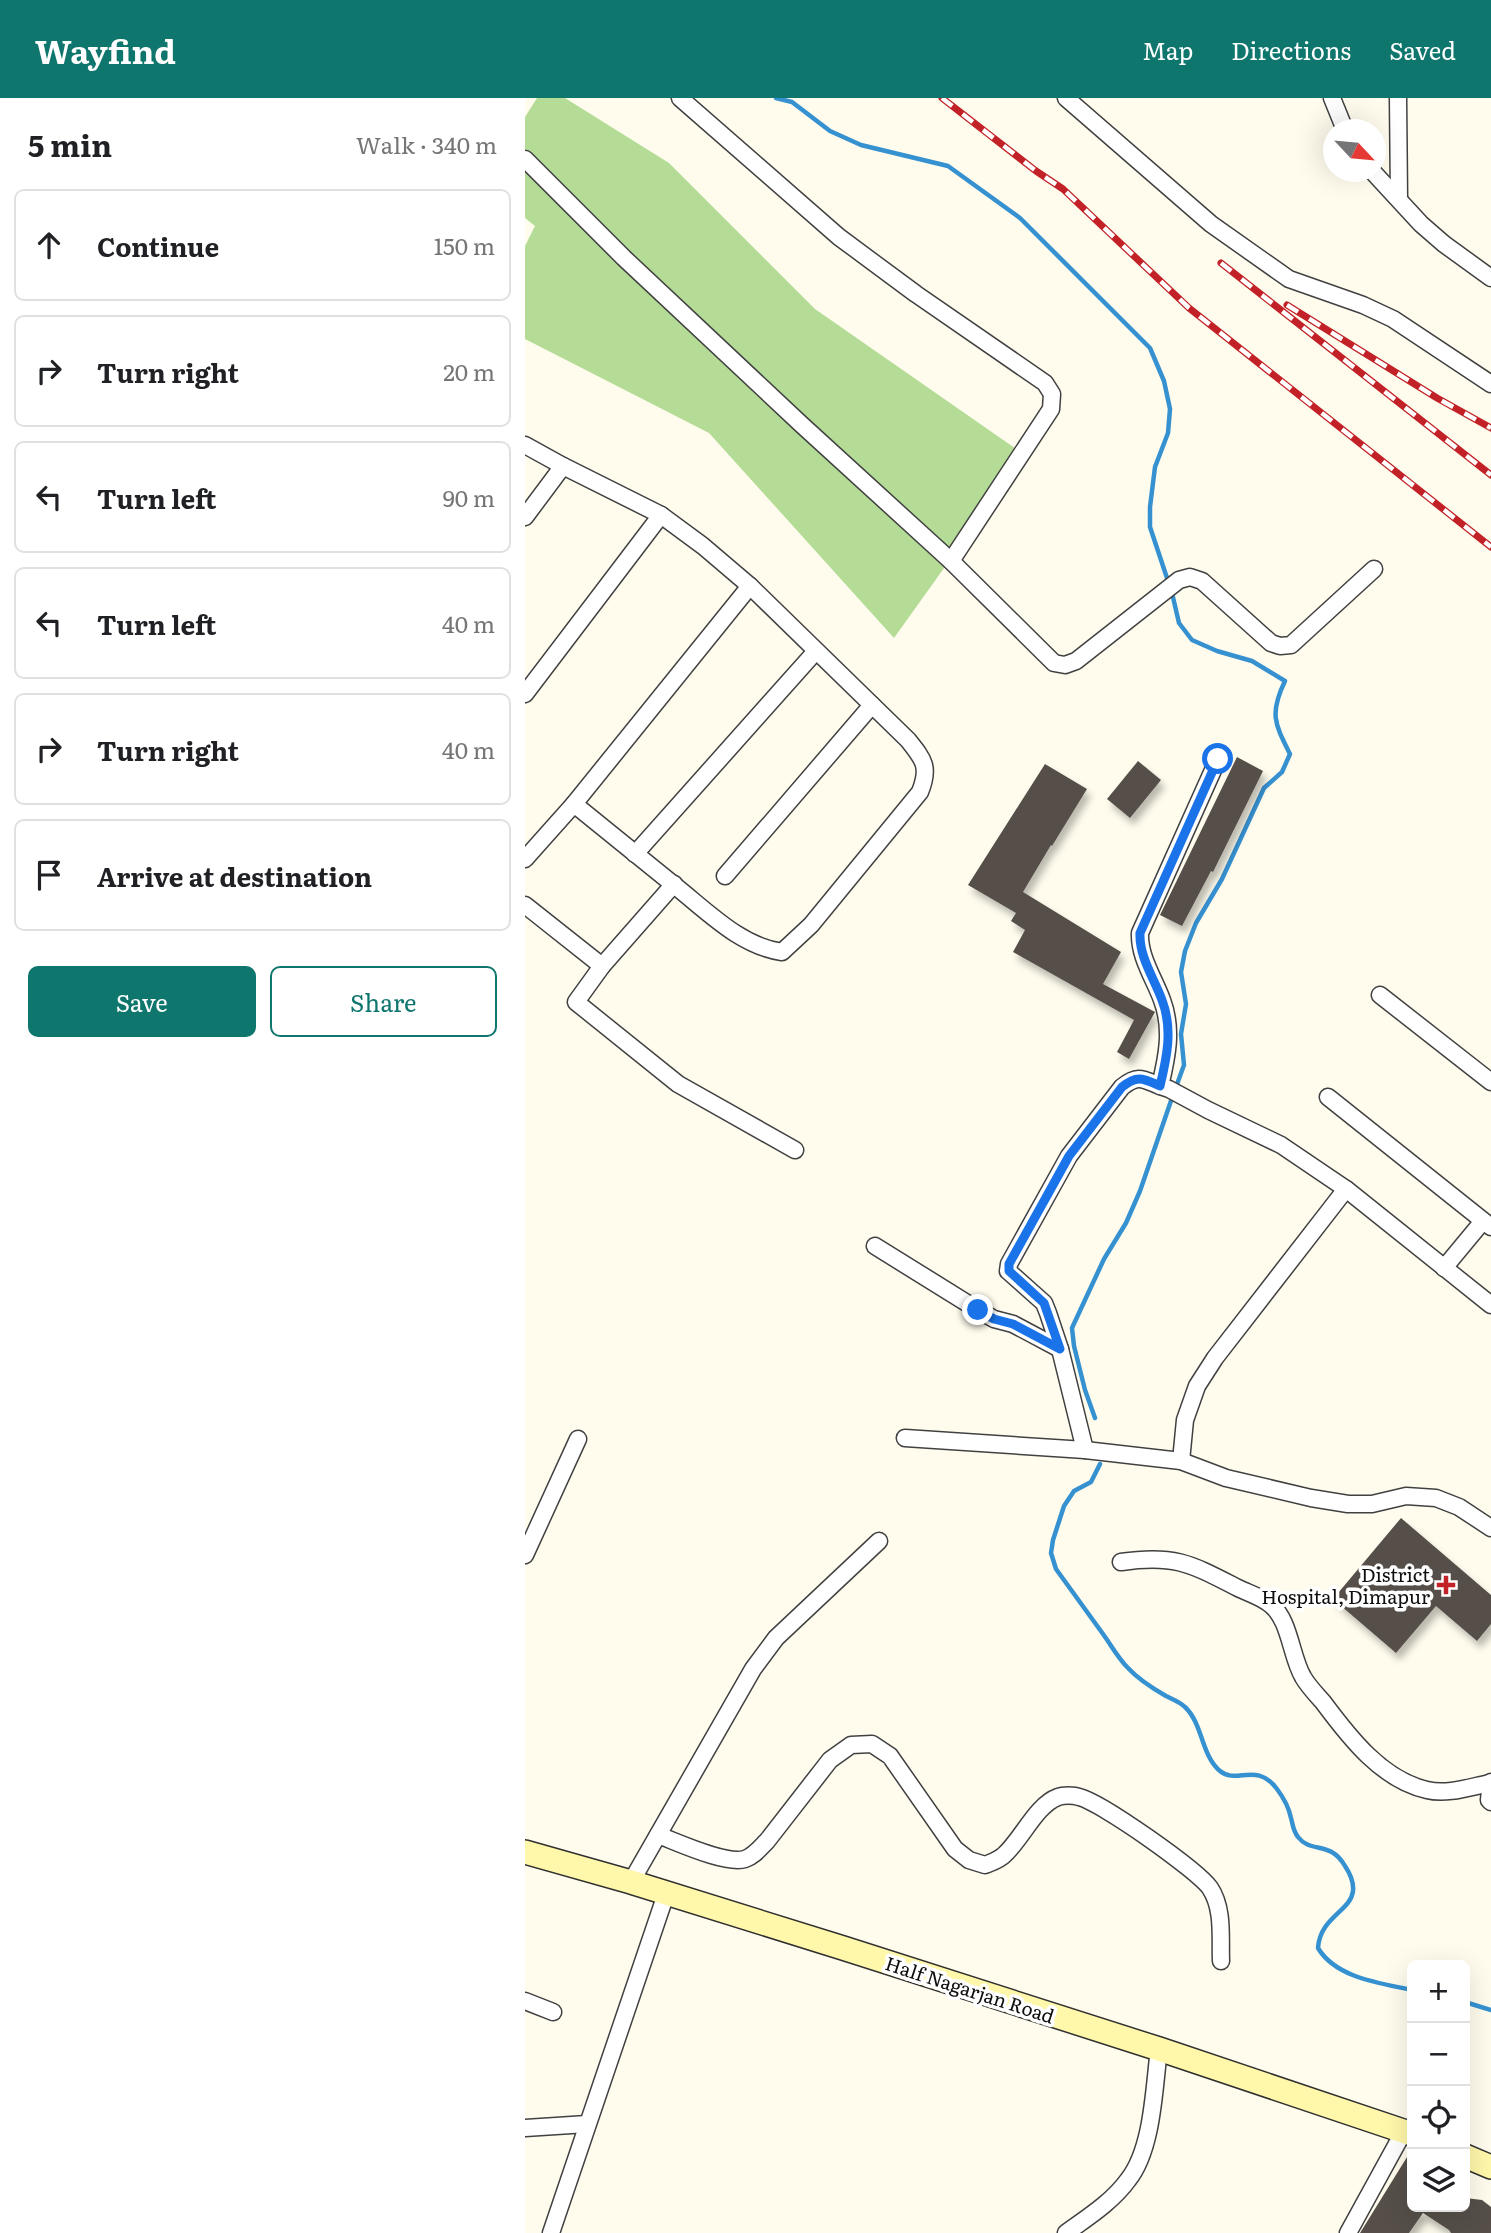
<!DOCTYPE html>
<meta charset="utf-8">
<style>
:root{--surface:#fff;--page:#f6f6f6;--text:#202124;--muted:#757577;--line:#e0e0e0;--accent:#0f766e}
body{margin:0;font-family:Literata,serif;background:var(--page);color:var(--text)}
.controls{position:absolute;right:21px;bottom:21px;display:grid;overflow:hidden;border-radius:10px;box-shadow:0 7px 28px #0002}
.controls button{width:63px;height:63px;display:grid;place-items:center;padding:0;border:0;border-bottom:2px solid var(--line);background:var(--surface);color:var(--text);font:35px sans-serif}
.compass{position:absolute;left:798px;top:21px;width:63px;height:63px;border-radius:50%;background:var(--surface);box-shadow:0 7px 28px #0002;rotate:116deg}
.stop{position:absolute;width:21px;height:21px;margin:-16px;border:5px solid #1a73e8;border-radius:50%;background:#fff}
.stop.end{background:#1a73e8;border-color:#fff;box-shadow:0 2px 7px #0008}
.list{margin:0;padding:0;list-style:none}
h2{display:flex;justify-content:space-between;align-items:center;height:91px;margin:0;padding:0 28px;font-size:30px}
h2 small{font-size:23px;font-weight:400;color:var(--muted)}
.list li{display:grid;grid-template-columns:46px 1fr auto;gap:21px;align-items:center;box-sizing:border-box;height:112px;margin:0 14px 14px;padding:0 14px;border:2px solid var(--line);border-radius:10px}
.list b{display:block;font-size:26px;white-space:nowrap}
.list em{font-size:23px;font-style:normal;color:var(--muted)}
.actions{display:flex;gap:14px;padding:21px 28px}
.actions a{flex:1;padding:16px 0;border:2px solid var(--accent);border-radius:10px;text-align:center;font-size:24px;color:var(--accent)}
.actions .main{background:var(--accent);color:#fff}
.icon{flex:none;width:38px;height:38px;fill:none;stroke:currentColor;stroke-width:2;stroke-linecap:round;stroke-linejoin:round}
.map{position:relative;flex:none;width:966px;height:2135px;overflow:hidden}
header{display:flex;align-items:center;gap:42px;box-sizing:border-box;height:98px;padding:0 35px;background:var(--accent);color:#fff}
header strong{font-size:33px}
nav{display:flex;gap:38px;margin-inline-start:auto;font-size:24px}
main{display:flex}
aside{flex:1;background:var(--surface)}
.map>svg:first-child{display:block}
.forest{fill:#b4dc96}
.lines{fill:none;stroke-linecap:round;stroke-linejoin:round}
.stream{stroke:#3691d1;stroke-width:4.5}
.building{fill:#574f4a;filter:url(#shadow)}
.street-casing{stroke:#414141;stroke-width:19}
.secondary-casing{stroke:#303030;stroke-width:26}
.street{stroke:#fff;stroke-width:16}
.secondary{stroke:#fff7a9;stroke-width:23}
.rail-casing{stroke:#c22127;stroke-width:7}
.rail{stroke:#fff;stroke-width:4.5;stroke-dasharray:13;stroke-linecap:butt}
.route{stroke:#1a73e8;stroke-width:9}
.poi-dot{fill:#c22127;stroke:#fff;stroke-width:2.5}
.labels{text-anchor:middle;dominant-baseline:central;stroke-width:7;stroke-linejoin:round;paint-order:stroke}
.poi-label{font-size:19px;fill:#0e0e0e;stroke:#fff;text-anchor:end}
.street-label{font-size:19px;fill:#0e0e0e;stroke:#fff}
</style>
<header>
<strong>Wayfind</strong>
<nav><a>Map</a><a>Directions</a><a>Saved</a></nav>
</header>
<main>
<aside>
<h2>5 min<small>Walk · 340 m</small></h2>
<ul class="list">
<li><svg class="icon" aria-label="ahead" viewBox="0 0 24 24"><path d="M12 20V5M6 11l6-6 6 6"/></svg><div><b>Continue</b></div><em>150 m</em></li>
<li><svg class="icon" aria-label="right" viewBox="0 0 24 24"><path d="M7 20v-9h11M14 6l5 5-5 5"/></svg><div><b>Turn right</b></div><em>20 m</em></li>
<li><svg class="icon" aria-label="left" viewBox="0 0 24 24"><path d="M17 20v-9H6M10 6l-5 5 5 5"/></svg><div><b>Turn left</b></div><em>90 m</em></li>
<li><svg class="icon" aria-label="left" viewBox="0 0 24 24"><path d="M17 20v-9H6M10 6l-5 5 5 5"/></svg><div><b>Turn left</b></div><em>40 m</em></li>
<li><svg class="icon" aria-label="right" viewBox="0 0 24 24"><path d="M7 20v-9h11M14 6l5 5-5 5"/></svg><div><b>Turn right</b></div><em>40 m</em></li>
<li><svg class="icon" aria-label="arrive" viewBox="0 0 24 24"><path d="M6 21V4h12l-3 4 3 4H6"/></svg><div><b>Arrive at destination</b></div></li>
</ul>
<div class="actions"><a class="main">Save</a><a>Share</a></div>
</aside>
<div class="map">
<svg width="966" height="2135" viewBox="0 0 966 2135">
<defs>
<filter id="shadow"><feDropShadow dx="4" dy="7" stdDeviation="3.5" flood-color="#0004"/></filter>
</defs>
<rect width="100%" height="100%" fill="#fffcee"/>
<path class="forest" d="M12,0H40L144,65L290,211L500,357L369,540L184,335L0,241V148L10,128L0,120V19Z"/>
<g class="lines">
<g class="stream">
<path d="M251,0L267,4L305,33L336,47L423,68L495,120L625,250L639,283L645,311L643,335L630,369L625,409V429L644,486"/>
<path d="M647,495L654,525L667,542L692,553L727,563L760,583C744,616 750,626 765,656L757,674L739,690L697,781L671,825L660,853L656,874L661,906L656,936L659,967L651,989"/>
<path d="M570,1320L560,1292L549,1248L547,1230L579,1161L601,1125L615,1093L648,997"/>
<path d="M575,1366L566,1384L549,1393L539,1408L528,1442L526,1455L531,1471C546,1492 562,1514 578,1536C586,1547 593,1560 603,1570C614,1582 627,1590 641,1598C647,1601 655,1604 660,1609C678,1626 676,1657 695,1673C712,1687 731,1663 752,1691C758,1699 764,1710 766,1720C768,1727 768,1733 773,1739C786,1756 805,1742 820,1768C824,1774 829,1784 828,1793C826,1813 795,1819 793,1850C811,1880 855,1885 887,1892"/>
<path d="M940,1904L966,1912"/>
</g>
</g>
<g class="building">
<path d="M712,659L738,673L688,774L686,773L657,828L635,817Z"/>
<path d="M613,663L636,682L605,720L582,701Z"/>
<path d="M520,666L562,691L527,748L526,747L498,794L596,854L578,886L630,914L604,961L592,954L609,922L488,854L500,832L486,823L491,815L443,787Z"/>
<path d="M876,1420L966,1497V1526L952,1543L911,1508L871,1555L808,1501Z"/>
<path d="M887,2051V2109H940V2100L957,2102L966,2109V2135H926L924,2132L898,2115L884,2135H835Z"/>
</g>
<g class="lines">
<g class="street-casing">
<g id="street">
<path d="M155,0L314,139L391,196L520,285L527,296L526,311L426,463"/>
<path d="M541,0L686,126L764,181L838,207L868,221L966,286"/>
<path d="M807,0L820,32"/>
<path d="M873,0L874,101"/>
<path d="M0,61L99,160L277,327L426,463L529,565L540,567L551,563L654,482L665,479L677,483L746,545L755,548L766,547L849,471"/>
<path d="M848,74L896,126L919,146L966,180"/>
<path d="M0,347L38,368L136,417L178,448L225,488L383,642C399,662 405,669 395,694L286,827L257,854C215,848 182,813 149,787C116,760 82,733 49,706L0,761"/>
<path d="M0,419L38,368"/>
<path d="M0,596L136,417"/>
<path d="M693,661L615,835C614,859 629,880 637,902C648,931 642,959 635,988L644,991L683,1012L756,1047L821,1091L966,1207"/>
<path d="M49,706L225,488"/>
<path d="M110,756L291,553"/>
<path d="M200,778L347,607"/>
<path d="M149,786L77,868L51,904L153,986L270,1052"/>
<path d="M0,807L77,868"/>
<path d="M855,897L966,984"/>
<path d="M803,999L966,1129"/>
<path d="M350,1148L453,1212L469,1221L488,1226L535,1251"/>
<path d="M919,1170L958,1123"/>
<path d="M380,1340L560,1352L656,1363L701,1380L786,1400L823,1406H847L881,1398L911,1400L934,1409L966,1430"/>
<path d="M560,1352L535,1251L523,1215L519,1205L483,1173L484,1166L544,1058L597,989C613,976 618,981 635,988"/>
<path d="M656,1363L660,1322L672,1288L690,1260L821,1091"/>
<path d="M0,1457L53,1341"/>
<path d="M596,1464C650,1456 666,1466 713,1490C723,1495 737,1499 746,1507C765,1522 766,1559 778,1579C783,1588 791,1596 798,1604C824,1639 857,1682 902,1692C922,1697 945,1689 965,1685"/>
<path d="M966,1684L964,1702L966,1704"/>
<path d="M133,1737C152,1744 201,1767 220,1761C229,1758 235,1750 242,1743L305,1662L326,1647L347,1646L365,1658L430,1751L444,1762L460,1767C467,1764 474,1762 479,1757C497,1741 511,1707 533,1699C538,1697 549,1697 554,1699C576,1704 672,1772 685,1790C699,1811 695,1840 696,1863"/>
<path d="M106,1784L228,1571L251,1540L354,1443"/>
<path d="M0,1903L28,1914"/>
<path d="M0,2030L62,2026"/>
<path d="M26,2135L141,1796"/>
<path d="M541,2135C563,2119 587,2104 603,2082C628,2051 629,1989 634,1951"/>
<path d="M823,2135L879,2033"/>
</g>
</g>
<g class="secondary-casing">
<g id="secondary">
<path d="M0,1754L106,1784L318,1850L634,1951L887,2036"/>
<path d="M940,2058L966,2069"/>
</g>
</g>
<use href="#street" class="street"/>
<use href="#secondary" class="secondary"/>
<g class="rail-casing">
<g id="rail">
<path d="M417,0L511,73L538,91L664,210L966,449"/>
<path d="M696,165L966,377"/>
<path d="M762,207L912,300L966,330"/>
</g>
</g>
<use href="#rail" class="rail"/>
</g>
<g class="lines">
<path class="route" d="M453,1212L469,1221L488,1226L535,1251L519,1205L484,1173V1166L544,1058L597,989C613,976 619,981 635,988C642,959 648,931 637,902C629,880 614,859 615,835L693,661"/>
</g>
<path class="poi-dot" d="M917.5 1476.5h7v7h7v7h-7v7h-7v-7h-7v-7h7z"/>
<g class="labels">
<g class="poi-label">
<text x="905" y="1476">District<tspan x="905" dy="22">Hospital, Dimapur</tspan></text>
</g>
<g class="street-label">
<text transform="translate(445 1891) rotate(18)">Half Nagarjan Road</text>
</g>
</g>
</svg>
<div class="controls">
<button>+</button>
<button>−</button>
<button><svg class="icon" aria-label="locate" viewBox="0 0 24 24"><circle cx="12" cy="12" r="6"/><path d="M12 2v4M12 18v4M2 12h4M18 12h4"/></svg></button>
<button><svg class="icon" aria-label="layers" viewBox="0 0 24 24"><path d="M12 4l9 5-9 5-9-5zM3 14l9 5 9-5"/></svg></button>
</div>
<svg class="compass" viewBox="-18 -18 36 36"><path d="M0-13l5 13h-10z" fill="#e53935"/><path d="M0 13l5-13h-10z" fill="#757577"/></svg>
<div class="stop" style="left:693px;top:661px"></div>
<div class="stop end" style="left:453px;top:1212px"></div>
</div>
</main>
